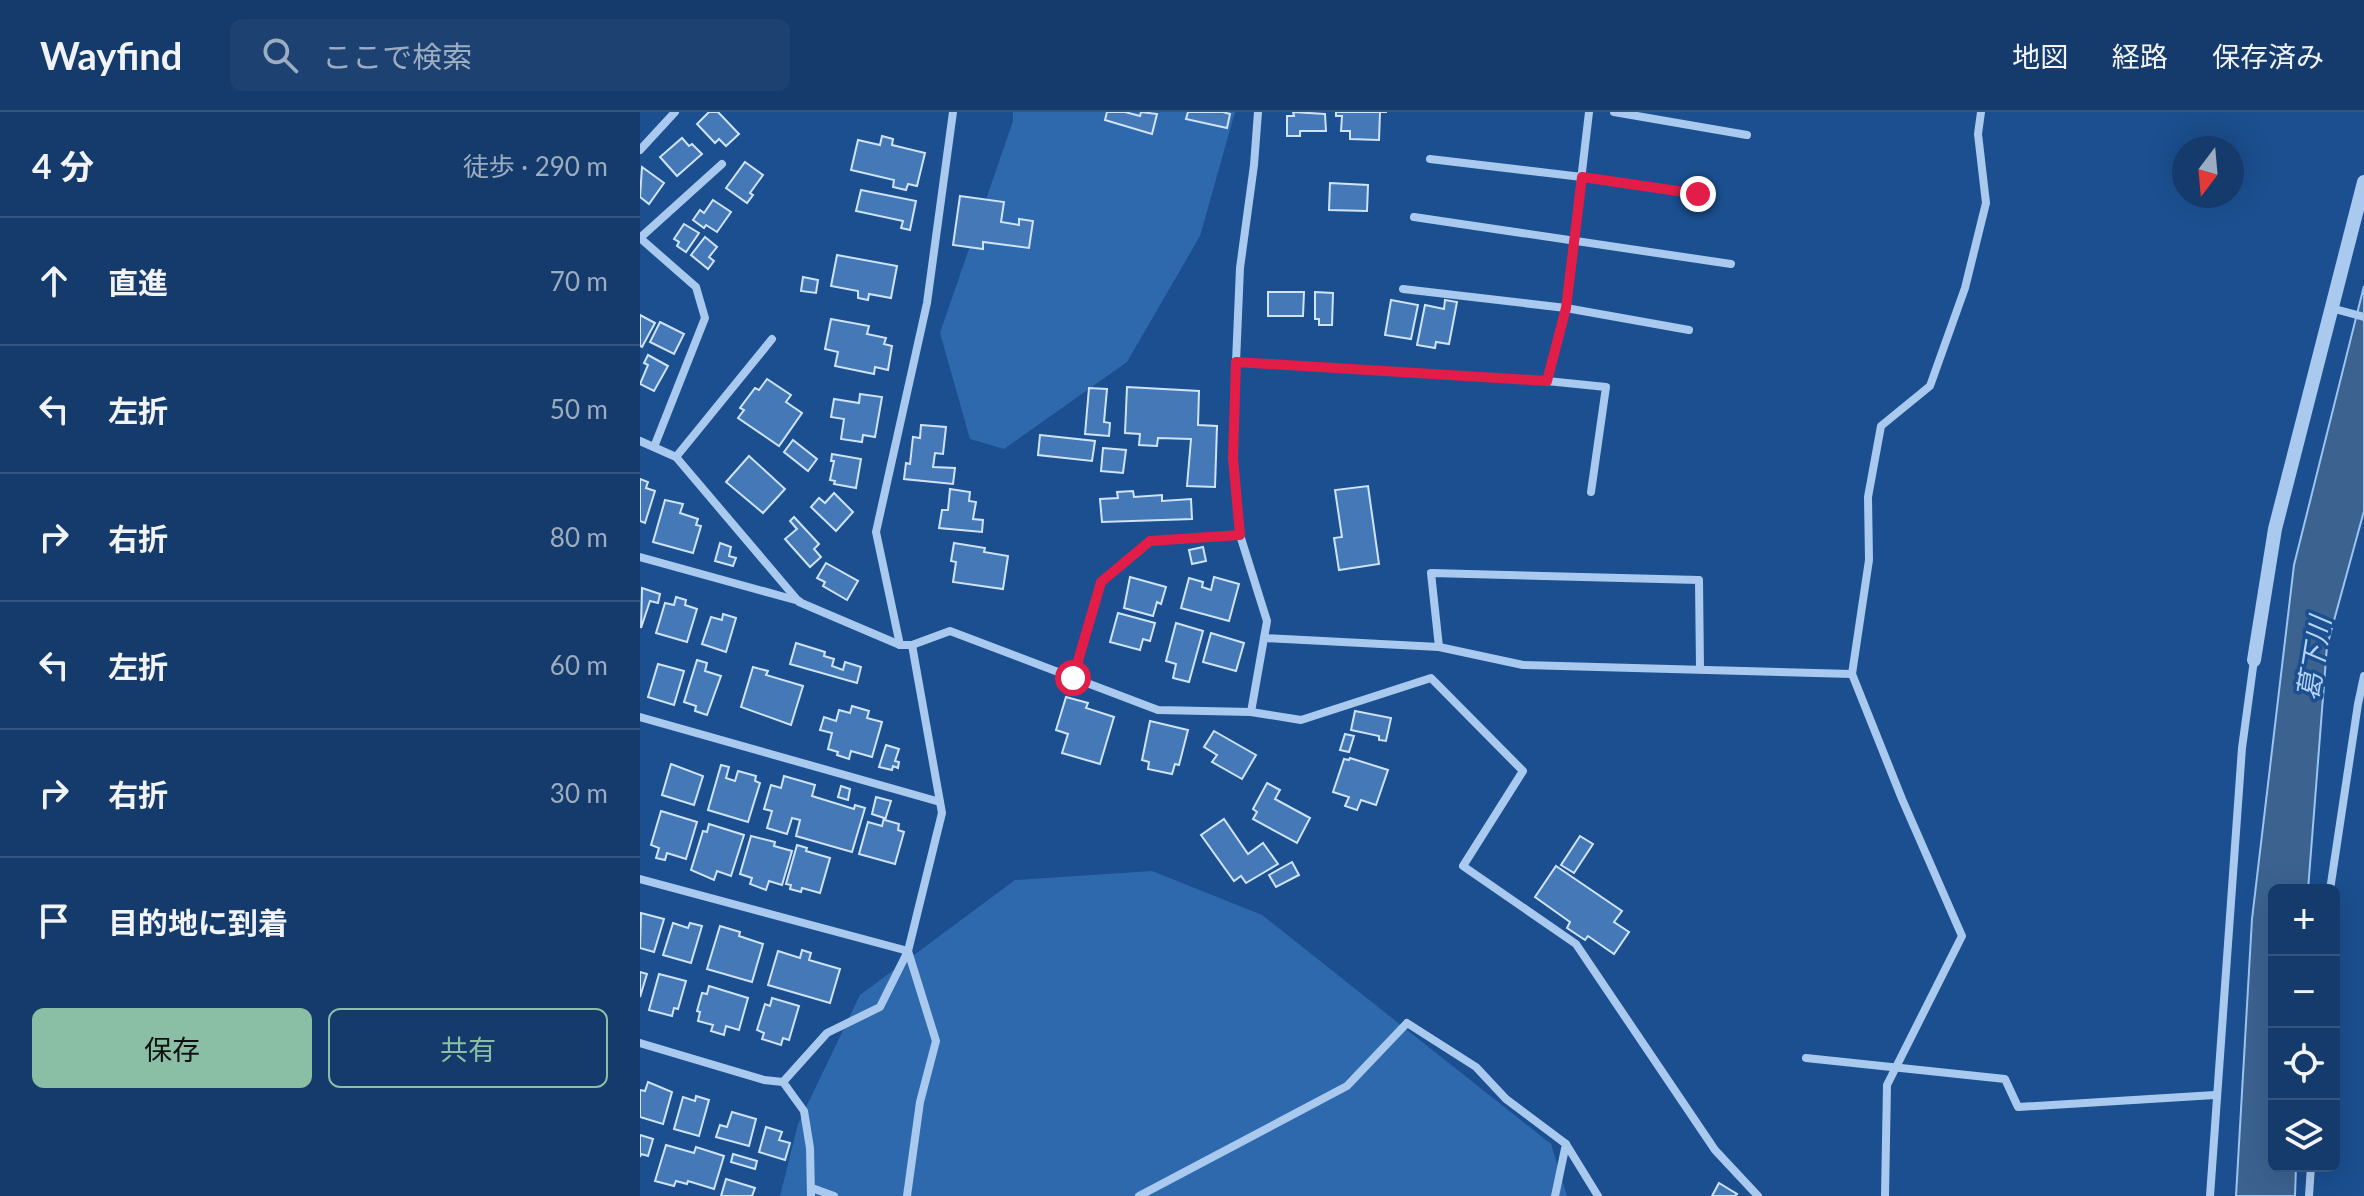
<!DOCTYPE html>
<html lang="ja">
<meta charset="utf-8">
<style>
:root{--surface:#143b6b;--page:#1d4271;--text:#f1f3f6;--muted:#9dadc1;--line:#33557e;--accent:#8abfa5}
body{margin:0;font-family:Lato,"Noto Sans JP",sans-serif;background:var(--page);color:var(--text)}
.controls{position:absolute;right:24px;bottom:24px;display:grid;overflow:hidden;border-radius:12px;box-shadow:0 8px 32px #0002}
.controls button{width:72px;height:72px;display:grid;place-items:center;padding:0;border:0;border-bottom:2px solid var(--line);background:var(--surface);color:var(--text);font:40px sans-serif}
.compass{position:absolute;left:1532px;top:24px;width:72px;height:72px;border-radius:50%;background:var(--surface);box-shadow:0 8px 32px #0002;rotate:196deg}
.stop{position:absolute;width:24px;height:24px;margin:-18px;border:6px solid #e11d48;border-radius:50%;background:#fff}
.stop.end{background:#e11d48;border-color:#fff;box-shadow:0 2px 8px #0008}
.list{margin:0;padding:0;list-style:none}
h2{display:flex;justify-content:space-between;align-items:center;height:104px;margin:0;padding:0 32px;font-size:34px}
h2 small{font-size:26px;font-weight:400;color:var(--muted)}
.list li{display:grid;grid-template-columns:52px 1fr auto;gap:24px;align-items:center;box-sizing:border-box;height:128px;padding:0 32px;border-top:2px solid var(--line)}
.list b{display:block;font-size:30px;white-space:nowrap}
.list em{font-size:26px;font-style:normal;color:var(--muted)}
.actions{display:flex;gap:16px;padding:24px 32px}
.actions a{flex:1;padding:18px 0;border:2px solid var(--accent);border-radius:12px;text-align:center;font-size:28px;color:var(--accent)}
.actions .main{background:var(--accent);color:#111}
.icon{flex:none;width:44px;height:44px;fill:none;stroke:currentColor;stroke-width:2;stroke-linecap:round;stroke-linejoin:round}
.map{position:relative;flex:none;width:1724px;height:1084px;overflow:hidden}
header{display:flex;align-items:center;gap:48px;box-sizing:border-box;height:112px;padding:0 40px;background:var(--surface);border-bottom:2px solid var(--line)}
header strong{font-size:38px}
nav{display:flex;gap:44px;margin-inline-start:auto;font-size:28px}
.search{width:560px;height:72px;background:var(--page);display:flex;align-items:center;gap:20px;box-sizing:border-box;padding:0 28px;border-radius:12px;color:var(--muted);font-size:30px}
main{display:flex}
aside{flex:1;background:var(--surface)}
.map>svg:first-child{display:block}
.green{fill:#2e69ad}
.water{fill:#3c6290;stroke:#9cc4f0;stroke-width:2}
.building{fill:#4478b7;stroke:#cfe3fa;stroke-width:2}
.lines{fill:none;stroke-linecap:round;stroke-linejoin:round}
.minor{stroke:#a9c9ee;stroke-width:8}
.tertiary{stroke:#a9c9ee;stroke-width:14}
.route{stroke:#e11d48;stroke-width:10}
.labels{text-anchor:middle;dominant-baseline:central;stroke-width:7;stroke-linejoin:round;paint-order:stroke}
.water-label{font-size:28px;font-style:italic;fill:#b5d3f5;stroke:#1b4f8f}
</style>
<header>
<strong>Wayfind</strong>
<div class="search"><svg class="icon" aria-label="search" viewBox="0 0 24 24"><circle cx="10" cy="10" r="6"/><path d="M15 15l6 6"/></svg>ここで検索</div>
<nav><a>地図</a><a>経路</a><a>保存済み</a></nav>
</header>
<main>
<aside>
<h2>4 分<small>徒歩 · 290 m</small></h2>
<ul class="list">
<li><svg class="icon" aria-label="ahead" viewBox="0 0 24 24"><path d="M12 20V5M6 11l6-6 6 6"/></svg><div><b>直進</b></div><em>70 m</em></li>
<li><svg class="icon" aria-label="left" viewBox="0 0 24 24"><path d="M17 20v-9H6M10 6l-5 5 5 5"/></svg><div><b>左折</b></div><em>50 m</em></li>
<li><svg class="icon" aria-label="right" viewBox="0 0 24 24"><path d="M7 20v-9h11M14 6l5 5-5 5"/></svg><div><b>右折</b></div><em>80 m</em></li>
<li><svg class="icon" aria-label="left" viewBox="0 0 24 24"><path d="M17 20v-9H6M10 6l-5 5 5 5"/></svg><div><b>左折</b></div><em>60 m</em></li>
<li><svg class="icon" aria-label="right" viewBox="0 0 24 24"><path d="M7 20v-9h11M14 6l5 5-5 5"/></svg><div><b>右折</b></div><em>30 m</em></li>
<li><svg class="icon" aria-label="arrive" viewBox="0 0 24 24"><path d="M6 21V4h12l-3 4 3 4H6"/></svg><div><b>目的地に到着</b></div></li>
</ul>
<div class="actions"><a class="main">保存</a><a>共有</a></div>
</aside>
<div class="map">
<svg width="1724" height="1084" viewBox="0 0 1724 1084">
<rect width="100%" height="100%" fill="#1b4f8f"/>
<g class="green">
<path d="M373,0H595L560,124L487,250L364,337L330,327L300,221L373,9Z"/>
<path d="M512,759L622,803L911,1032L927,1084H140L158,1012L220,883L375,768Z"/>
</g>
<path class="water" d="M1724,174V399L1687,534L1668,778H1634V1054H1656L1655,1084H1596L1612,807L1654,453Z"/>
<g class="building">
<path d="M69,0H78L99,22L86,34L79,27L75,31L57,12Z"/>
<path d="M467,0H485L500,4L501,0L517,2L512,22L465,8Z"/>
<path d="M548,0H583L590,2L587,16L546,7Z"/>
<path d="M653,0L685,2L686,19H660V24H647V4H654Z"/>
<path d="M696,0H747H740L739,28L710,27V19H701L702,4H696Z"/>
<path d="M242,24L253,27L252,33L285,41L277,74L268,72L266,78L253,75L254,68L211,58L218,28L240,33Z"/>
<path d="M42,26L49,34L52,32L62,42L37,64L20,45Z"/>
<path d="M105,50L123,63L110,81L113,83L107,91L86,76Z"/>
<path d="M2,55L24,71L9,92L0,85Z"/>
<path d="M690,71L728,73L727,99L689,98Z"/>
<path d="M221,78L276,89L270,118L261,116L263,109L216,99Z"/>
<path d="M320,84L364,90L361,110L379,113V107L393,109L389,136L343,130V137L313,133Z"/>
<path d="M73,88L91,100L77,120L66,113L64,116L53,108L60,98L64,101Z"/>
<path d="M44,112L59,121L46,140L37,134L39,130L34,127Z"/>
<path d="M65,125L77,135L69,145L74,149L68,157L51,143Z"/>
<path d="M197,143L257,154L251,186L229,182L228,188L218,186V179L191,174Z"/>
<path d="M163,165L178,168L176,181L161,179Z"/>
<path d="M628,180H664L663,204H628Z"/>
<path d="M675,180L693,181L692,213H679V207H675Z"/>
<path d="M751,188L778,193L771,227L745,223Z"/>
<path d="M805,188L817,190L809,232L796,230L795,236L777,233L785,193L804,197Z"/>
<path d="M0,203L15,211L2,235L0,234Z"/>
<path d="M191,207L229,214L227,222L246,226L244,232L252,234L248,258L235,255L234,262L195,254L198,240L185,237Z"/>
<path d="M20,210L44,222L34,242L10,230Z"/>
<path d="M8,243L28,254L14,279L0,272L8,253L4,251Z"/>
<path d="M127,267L151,283L146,290L162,301L139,334L98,306L104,298L100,296L115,276L119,278Z"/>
<path d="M487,275L559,279L558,313L577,314L575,375L547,374L551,327L518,326L517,334L499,333L500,322L485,321Z"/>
<path d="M449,276L467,277L464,310L470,311L469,324L445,322Z"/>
<path d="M220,282L242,285L235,325L223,323L222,330L201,327L204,307L191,305L194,287L219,291Z"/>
<path d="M281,313L306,315L303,342L295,341L293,355L315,356L313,372L264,367L266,351L270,352L273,325L280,326Z"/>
<path d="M400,323L455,329L452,349L398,343Z"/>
<path d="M153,328L177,347L168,359L144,340Z"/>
<path d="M463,336L486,338L483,361L461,359Z"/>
<path d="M192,342L221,347L216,376L194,372L195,369L190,368L194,349H191Z"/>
<path d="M109,344L145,377L123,401L86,370Z"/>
<path d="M0,367L8,370L6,376L15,379L5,411L0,409Z"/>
<path d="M728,374L739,452L699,458L694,426L702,425L695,378Z"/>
<path d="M310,377L330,380L329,389L336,390L333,407L343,408L342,420L299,416L302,398H308Z"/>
<path d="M493,379L494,385L522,383V389L551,387L552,407L462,410L460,387L478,386L477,380Z"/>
<path d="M194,381L213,400L196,419L171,395L179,386L185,391Z"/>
<path d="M25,388L43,392L40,401L58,407L56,413L61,414L53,441L13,430Z"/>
<path d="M154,405L179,432L174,437L181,445L170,455L145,427L157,417L150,409Z"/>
<path d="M80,431L91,435L89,444L96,446L93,454L75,449Z"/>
<path d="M314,431L345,436L344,440L368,444L363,477L313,470L316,450L311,449Z"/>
<path d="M563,435L566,449L552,452L549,438Z"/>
<path d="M186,451L218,469L207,488L183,474L185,470L177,466Z"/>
<path d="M490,465L526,475L521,492L517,490L513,504L484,496Z"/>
<path d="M574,465L599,472L589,509L541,496L549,466L563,470L562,475L571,478Z"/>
<path d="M2,476L20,482L18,491L10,489L1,516Z"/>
<path d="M36,485L46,488L45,493L57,497L47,530L16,521L25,491L34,493Z"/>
<path d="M478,501L515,511L510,529L503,527L500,538L470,530Z"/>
<path d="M83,502L96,506L86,540L62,532L71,505L82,508Z"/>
<path d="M536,511L563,519L549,570L533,566L536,552L526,549Z"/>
<path d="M571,521L604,531L596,559L563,550Z"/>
<path d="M156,531L185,540L184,544L194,547L192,554L203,558L205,550L221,555L217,571L150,552Z"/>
<path d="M57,548L67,551L65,559L81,564L67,603L55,599L56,594L44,590Z"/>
<path d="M18,552L44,559L34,593L8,585Z"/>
<path d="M113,555L128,559L126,563L163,574L151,613L101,595Z"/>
<path d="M426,585L448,591L446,596L474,605L460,652L422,641L428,622L416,618Z"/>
<path d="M212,594L229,599L227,606L242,610L232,645L211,639L209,647L197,643L198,640L188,637L192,621L180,618L184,605L196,609L199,598L210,601Z"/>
<path d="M715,599L751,606L746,629L739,628V624L711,618Z"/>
<path d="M510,609L548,618L539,653L535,652L532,662L508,657L509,650L502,648Z"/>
<path d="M574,619L616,643L602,667L572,650L577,643L564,635Z"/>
<path d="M705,622L714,624L709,640L700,638Z"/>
<path d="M246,633L259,637L255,649L259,650L258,656L253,654L252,658L239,655Z"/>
<path d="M710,646L748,658L736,693L721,688L717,698L705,694L709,685L693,680L704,647L709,648Z"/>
<path d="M31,652L63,664L54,693L22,683Z"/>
<path d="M81,653L89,655L86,666L95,669L98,659L116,664L115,669L120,671L108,710L68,698Z"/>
<path d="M144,664L175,673L172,684L214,697L215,693L225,696L212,740L156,724L160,708L152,706L147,722L127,716L132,699L124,697L131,673L141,676Z"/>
<path d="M627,671L640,678L635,687L670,706L657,731L613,707L617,700L613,697Z"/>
<path d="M201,674L210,677L208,688L198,685Z"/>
<path d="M236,685L251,689L245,708L259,712L258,718L264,720L255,752L219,742L228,710L242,714L244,706L232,702Z"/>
<path d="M21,699L57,710L46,747L27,741L25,748L16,746L19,736L11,733Z"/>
<path d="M584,707L608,742L623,731L638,752L606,771L601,764L594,769L561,723Z"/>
<path d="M69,712L104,723L91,764L77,759L74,768L51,758L63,719L67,720Z"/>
<path d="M111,724L135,730L134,734L152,739L142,773L129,769L126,778L110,772L112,766L100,762Z"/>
<path d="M940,724L953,732L934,761L921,753Z"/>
<path d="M157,733L167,736L166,739L190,746L180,781L162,776L161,780L150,777L151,773L146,772Z"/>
<path d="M652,750L659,763L636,775L629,763Z"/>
<path d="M916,754L982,799L974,810L989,820L974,842L948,824L945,828L927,816L930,810L895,785Z"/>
<path d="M1,801L24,807L14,840L0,836Z"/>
<path d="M33,811L48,816L50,811L62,814L51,851L23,843Z"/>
<path d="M80,814L100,820L99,824L123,832L112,870L67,857Z"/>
<path d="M162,838L171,841L169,848L200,857L190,891L128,873L138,839L160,846Z"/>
<path d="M0,860L7,862L0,885Z"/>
<path d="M19,862L46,869L38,897L34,896L32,904L9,898Z"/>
<path d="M69,874L108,886L99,918L86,914L84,923L71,919L73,913L58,909L60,900L57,899L62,881L67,882Z"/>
<path d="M132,886L159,894L149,928L143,926L141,933L122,927L124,921L117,918L125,892L130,894Z"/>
<path d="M8,970L32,980L23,1012L0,1005V978L5,979Z"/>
<path d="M56,984L69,988L59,1024L34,1017L43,985L55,989Z"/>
<path d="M92,1000L116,1007L109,1034L76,1025L80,1013L87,1015Z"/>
<path d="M126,1015L142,1020L139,1028L150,1031L145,1048L119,1040Z"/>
<path d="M0,1023L13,1027L8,1044L1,1042L0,1045Z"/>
<path d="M26,1033L54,1041L56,1035L84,1044L74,1077L48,1069L47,1072L36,1069L34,1074L15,1069Z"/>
<path d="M93,1042L117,1049L115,1057L91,1050Z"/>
<path d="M86,1067L115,1076L112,1084H81Z"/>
<path d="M1079,1071L1097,1082L1095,1084H1072Z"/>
</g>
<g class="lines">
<g class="minor">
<path d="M974,0L1107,23"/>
<path d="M0,38L35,0"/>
<path d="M790,47L942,65L1058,82"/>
<path d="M774,105L1091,152"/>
<path d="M0,126L56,175L65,206L14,335"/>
<path d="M0,126L82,52"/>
<path d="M763,177L926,196L1049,218"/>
<path d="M1691,196L1724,205"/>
<path d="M596,250L600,156L614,53L618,0"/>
<path d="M907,269L966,275L951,380"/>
<path d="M0,329L36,345L159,490L260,533H272L310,519L518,598L611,600L661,608L791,566L883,659L823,754L936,832L1075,1038L1118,1084"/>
<path d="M36,345L132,227"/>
<path d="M0,445L159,489"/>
<path d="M624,526L799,535L883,553L1212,562"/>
<path d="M260,533L236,420L287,191L313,0"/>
<path d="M799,535L791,461L1059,468L1060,557"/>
<path d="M433,566L461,470L510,429L600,423"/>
<path d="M611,600L627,509L600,423L593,346L596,250L907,269L926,196L949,0"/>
<path d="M0,605L300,690"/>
<path d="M0,767L268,839"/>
<path d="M1690,778L1718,592L1724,564"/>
<path d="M0,931L124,968L143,970"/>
<path d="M1166,946L1365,967L1378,995L1575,983"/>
<path d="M143,970L187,921L240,895L268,839L302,701L272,533"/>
<path d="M143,970L164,999L170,1036L171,1084"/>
<path d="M926,1032L958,1084"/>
<path d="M172,1076L194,1084"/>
<path d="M267,1084L280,990L296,929L268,839"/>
<path d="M499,1084L707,974L767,911L836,955L866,987L926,1032L915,1084"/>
<path d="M1245,1084L1247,973L1322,824L1262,687L1212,562L1229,448L1228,385L1241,314L1290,274L1325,176L1346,91L1338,22L1341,0"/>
<path d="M1570,1084L1602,636L1614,548"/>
<path d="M1669,1084L1671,1054"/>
</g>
<path class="tertiary" d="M1614,548L1635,417L1724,70"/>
</g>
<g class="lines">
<path class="route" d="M433,566L461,470L510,429L600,423L593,346L596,250L907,269L926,196L942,65L1058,82"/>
</g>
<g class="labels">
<g class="water-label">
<text transform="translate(1673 546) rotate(-81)">葛下川</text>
</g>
</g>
</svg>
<div class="controls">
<button>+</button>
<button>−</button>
<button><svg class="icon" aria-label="locate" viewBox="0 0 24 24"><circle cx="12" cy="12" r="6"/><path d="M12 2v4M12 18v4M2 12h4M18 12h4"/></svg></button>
<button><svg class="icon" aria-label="layers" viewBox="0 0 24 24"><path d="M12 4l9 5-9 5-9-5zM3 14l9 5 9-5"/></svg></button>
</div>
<svg class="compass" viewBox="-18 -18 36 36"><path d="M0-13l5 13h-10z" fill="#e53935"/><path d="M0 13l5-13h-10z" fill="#9dadc1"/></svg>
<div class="stop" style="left:433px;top:566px"></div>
<div class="stop end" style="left:1058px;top:82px"></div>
</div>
</main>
